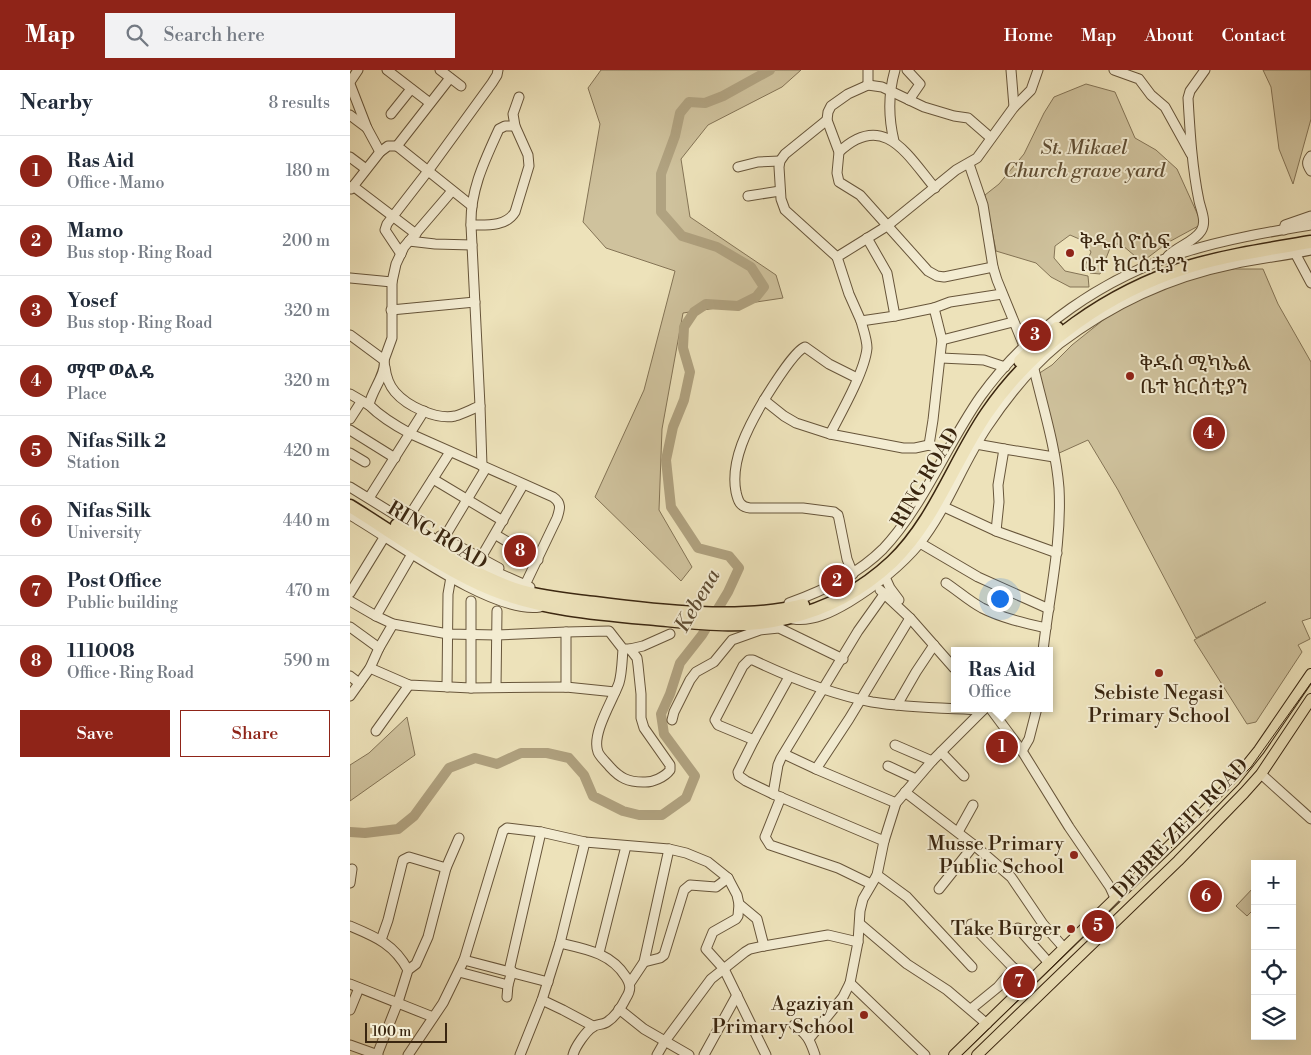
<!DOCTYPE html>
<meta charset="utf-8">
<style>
:root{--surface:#fff;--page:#f2f2f3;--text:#1f2937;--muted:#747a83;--line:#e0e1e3;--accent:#8f2418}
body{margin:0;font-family:"Libre Bodoni","Noto Serif Ethiopic",serif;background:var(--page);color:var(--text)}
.controls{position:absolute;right:15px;bottom:15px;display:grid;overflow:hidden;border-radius:0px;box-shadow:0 5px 20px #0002}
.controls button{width:45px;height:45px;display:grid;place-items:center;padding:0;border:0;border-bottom:1px solid var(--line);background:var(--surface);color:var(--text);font:25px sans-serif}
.scale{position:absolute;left:15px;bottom:12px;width:82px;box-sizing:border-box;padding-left:5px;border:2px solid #3a2610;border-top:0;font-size:14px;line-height:18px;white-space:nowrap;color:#3a2610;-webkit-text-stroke:4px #f3ecd2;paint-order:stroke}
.you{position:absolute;left:649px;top:528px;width:18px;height:18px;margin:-12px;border:4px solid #fff;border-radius:50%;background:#1a73e8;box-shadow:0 0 0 8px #1a73e833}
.badge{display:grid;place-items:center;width:32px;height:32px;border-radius:50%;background:var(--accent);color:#fff;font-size:16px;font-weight:700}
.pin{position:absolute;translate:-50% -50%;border:2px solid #fff;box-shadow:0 1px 5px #0006}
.popup{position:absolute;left:601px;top:577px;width:102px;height:65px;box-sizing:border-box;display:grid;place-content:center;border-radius:0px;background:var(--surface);filter:drop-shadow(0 1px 4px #0005);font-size:16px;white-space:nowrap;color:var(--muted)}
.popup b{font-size:19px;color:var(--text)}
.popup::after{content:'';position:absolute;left:50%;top:100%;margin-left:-10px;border:10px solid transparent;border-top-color:var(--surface)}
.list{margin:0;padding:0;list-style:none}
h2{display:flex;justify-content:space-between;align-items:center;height:65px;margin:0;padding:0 20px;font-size:21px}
h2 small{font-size:16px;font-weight:400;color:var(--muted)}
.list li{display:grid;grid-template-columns:32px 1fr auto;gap:15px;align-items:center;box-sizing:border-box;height:70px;padding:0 20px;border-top:1px solid var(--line)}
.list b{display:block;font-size:19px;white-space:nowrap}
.list p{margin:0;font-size:16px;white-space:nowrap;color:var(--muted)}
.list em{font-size:16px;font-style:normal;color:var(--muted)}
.actions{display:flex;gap:10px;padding:15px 20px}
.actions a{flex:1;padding:11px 0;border:1px solid var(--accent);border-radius:0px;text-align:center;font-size:18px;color:var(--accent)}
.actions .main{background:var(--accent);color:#fff}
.icon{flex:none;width:28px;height:28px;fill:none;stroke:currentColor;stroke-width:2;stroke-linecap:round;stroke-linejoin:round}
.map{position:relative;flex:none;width:961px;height:985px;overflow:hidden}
header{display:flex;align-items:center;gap:30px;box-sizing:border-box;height:70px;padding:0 25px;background:var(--accent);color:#fff}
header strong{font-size:24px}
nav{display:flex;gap:28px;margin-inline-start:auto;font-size:18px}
.search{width:350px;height:45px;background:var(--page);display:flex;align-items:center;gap:12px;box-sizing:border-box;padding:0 18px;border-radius:0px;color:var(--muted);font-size:19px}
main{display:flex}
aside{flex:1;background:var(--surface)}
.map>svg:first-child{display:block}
.green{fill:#cfc29d;stroke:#847456}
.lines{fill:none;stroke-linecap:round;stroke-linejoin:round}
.river{stroke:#b0a280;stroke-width:10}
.minor-casing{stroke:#67553a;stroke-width:11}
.major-casing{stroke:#3a2610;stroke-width:12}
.highway-casing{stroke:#3a2610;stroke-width:15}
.minor{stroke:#f3ecd2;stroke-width:9}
.major{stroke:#ede2ba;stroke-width:10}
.highway{stroke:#ede2ba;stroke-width:12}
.tram{stroke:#3a2610;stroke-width:1}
.poi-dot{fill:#8f2418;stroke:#f3ecd2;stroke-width:2}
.labels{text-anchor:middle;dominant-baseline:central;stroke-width:4;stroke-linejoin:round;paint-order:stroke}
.park-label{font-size:20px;font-style:italic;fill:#5f4d33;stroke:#f3ecd2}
.poi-label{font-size:20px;fill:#3a2610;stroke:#f3ecd2;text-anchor:end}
.street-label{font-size:20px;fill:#3a2610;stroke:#f3ecd2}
.water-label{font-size:21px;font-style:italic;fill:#5d4b32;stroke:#f3ecd2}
</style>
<header>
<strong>Map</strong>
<div class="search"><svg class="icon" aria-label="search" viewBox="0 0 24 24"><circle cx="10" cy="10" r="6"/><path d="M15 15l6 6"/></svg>Search here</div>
<nav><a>Home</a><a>Map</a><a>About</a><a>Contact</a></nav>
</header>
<main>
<aside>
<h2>Nearby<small>8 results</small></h2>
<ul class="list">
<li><span class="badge">1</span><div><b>Ras Aid</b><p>Office · Mamo</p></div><em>180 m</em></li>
<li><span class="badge">2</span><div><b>Mamo</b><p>Bus stop · Ring Road</p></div><em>200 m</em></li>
<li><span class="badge">3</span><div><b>Yosef</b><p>Bus stop · Ring Road</p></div><em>320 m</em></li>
<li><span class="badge">4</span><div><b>ማሞ ወልዴ</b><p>Place</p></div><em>320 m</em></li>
<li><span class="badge">5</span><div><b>Nifas Silk 2</b><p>Station</p></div><em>420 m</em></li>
<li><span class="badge">6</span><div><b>Nifas Silk</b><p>University</p></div><em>440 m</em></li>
<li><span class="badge">7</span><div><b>Post Office</b><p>Public building</p></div><em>470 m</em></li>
<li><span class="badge">8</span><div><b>111008</b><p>Office · Ring Road</p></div><em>590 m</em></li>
</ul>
<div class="actions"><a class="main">Save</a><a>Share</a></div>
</aside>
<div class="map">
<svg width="961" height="985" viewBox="0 0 961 985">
<rect width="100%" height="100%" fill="#ede2ba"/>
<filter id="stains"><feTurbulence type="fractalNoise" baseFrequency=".004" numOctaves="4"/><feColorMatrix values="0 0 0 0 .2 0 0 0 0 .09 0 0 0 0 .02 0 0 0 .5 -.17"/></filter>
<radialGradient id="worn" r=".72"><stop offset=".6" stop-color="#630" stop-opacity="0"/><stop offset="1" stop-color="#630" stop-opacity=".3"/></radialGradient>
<g class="green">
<path d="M251,0H451L432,17L358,55L331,89L340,147L426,205L433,228L333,243L312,359L309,440L342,497L331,511L245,427L294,320L325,201L256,178L233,152L250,54L238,18Z"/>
<path d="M913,0H961V49L943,114L929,79L921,17Z"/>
<path d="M736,14L765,22L785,68L806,80L827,99L852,154L817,173L792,192L772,175L762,173L750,204L740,203L735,196L741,182L734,171L720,165L705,176L704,188L715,201L738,206L739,217H720L701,207L686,193L646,181L635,125L649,114L674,84L694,43L704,27Z"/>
<path d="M875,199H913L928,234L961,292V548L952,551L960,569L948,575L952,582L906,652L897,654L844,570L916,532L846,568L768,420L738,370L707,384L688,304L702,295L722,275L767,239L818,214Z"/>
<path d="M57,647L65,685L0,731V695L19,683Z"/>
<path d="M905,816V838L897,846L886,836Z"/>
</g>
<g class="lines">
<path class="river" d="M0,762L15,763L48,759L64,746L99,698L125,688L147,694L171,683H197L219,688L234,705L243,726L273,741L289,745H312L336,728L345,706L314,664L311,644L320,624L330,593L352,565L378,522L389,498L379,486L348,478L321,437L316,390L323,357L334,330L340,302L333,278L334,257L344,242L356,234L388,236L406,227L414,217L401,197L367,177L332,166L311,142V104L325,66L330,43L339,32L355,33L373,26L420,0"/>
<g class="minor-casing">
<g id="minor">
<path d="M37,0L80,33"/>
<path d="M90,0L111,16"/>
<path d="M557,0L570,14L559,30"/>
<path d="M661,0L664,37"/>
<path d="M764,0L789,9L801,25L815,37L841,84"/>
<path d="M100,8L47,76L122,136"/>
<path d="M0,12L8,0"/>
<path d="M0,14L17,58L30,82"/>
<path d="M518,15V0"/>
<path d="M41,44L61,19"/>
<path d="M0,45L17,58"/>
<path d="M477,50L435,84L430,91L429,97L431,129L435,140L487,187"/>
<path d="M641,68L618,48L604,46L574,37L532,17L518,15L498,24L481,36L478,42L477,50L489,82L487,103L489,112L510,125L578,201L587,206L594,207L643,197"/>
<path d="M544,71C538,46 538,24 545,0"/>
<path d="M489,82C534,40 558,86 585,118"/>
<path d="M961,86C956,92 957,95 961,101"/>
<path d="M0,87L16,99"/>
<path d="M619,94L633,135L643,197L647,210L674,276"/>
<path d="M388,97L408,92L430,91"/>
<path d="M3,116L66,164"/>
<path d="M1,119L30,82L38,76H47"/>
<path d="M398,126L430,121"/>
<path d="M121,155C136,155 156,157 165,142L179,96L178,85L165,56L163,44L169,27"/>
<path d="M934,160L935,155L961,146"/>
<path d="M517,168L537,203L545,246"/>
<path d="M59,171L85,174L122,175"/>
<path d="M945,183L961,213"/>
<path d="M51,184L35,160L37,154L78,101L142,13L147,5L148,0"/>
<path d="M818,186C828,176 844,172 851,161C857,152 851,140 849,131C842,97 840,62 838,28L840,21L855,0"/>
<path d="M0,208L42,212"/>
<path d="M584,238L600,232L652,224"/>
<path d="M41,240L125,232"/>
<path d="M0,265L34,290C37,303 22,320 19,335C31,347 46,356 61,364L203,427C212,433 210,439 207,448L175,515"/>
<path d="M592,270L663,252"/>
<path d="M591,288L634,290L655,297"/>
<path d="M34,290L42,268V212L46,194L54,177L102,121"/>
<path d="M35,297C36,306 39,315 45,322C57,336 86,350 105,346C113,344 122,339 130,336"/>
<path d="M684,299C693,337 706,379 709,418C712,473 699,526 693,581"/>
<path d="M0,324L19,335"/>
<path d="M414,330C421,319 444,281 455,277L479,294L507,308"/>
<path d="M0,349L11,332"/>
<path d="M0,360L45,388"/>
<path d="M480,364C491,343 515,301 517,278C517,269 513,259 511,251"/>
<path d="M626,374L654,379L648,415L649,432L646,461"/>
<path d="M654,379L704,387"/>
<path d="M596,382L579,375L583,350L591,278L592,270L584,238L545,246L511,251L499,224L487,187L537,156L606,100L627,88L664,37L681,20L688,0"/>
<path d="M0,383L15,392"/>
<path d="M132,396L130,336L121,155C120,120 135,90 149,59L155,56H165"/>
<path d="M83,409L153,451"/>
<path d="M0,417L86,470L128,494L180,517"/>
<path d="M19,428L74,341"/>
<path d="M592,436L646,461L707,483"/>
<path d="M0,445C42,469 143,545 190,537"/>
<path d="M56,451L100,382"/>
<path d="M146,465L188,490"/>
<path d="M90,466L149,498"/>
<path d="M91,473L136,398"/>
<path d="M570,473L628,507L699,539"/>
<path d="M129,491L173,415"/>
<path d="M503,504L497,489L489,449L488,445L484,442L453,438H400C390,437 388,431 386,422C380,391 398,357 414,330L434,346L446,353L480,364L553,378H565L579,375"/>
<path d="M535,507L540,518L549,530"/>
<path d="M596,513C608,521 619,531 632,538C652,548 674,553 696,558"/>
<path d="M530,520L560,548L604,598"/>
<path d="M0,523L35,466"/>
<path d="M0,531L26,546L43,554L98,564L146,565L216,562V617"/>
<path d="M439,533C473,521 507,505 533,479C573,437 597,374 631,326C680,258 755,207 835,182C876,169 919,162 961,155"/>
<path d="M26,546L62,484"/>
<path d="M443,549C463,552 482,542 499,532C525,516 549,498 569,474C597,439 612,394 637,357C657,327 681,297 709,274C760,235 819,207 883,194C909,188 935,186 961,180"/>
<path d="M0,557L29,578"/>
<path d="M216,562L259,561L273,579H280L287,588L288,595L291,624V648L294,658L320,695V700C315,707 302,713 293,712C278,712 270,708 260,697C256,692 250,687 248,682C241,664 263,630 269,613C272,603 272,591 273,579"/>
<path d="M280,579L293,576L320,564"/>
<path d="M20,598L59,615L121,618L216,617L265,622"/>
<path d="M0,606L9,613"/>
<path d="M439,607L404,670L388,702L389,706L396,711L423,724L534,771"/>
<path d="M97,617L98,524L101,507"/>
<path d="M146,617L147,541"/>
<path d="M121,618V531"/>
<path d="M0,626L20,598L29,578L43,554"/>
<path d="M547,635L566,602L584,575"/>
<path d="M640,638L672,681L719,757L760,817L765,828"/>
<path d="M322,650L324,642L340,610L346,602L364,592L382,570L410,560L429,558L493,589"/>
<path d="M26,661L59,615"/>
<path d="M404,670L368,655L365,650L393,596L399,590H403C441,608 480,624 522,632C558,638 596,638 633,640"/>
<path d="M545,675L582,691"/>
<path d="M672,681L679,669L687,638"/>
<path d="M591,682L614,706"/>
<path d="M434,684L466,699L546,733"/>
<path d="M538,696L566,709"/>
<path d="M466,699L499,649L560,548"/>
<path d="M911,704L961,749"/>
<path d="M555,722L624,775L661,807L693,854L714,878"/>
<path d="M423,724L428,695L431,688L508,561L535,523"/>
<path d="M431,727L415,767L420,775L488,798L521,814"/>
<path d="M608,762L623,735"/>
<path d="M527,805L557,827L622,897"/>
<path d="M0,813L2,799"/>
<path d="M589,819L624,775"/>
<path d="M389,834L388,846L386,849L363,862L356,879L374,899L416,985"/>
<path d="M510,854L557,894L597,920L637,954"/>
<path d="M621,854L678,913"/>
<path d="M0,856C26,867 44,874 58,900"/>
<path d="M668,858L699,893"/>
<path d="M31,870L38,850L53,790L59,787L96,798"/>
<path d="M210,873C236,879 261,883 276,907C281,915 281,920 276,928C272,936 265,947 257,952C253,955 246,954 243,957C236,961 225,977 223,985"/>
<path d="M414,876L478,865L508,872"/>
<path d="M249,883L276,776"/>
<path d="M114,890L198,912"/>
<path d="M294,892L310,888L314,885L334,820L340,815L366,817L378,808"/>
<path d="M159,901L191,762"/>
<path d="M109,902L158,915L162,901"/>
<path d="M280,913L294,892L319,779"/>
<path d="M0,914L83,947"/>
<path d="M157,927L158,915"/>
<path d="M192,930L213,940L243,956"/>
<path d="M269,939L294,959L339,985"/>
<path d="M621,939L648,917L664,898"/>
<path d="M0,940L9,918"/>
<path d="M444,955C457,964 460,970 465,985"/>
<path d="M459,969L493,927L500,913"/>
<path d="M0,975L28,985"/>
<path d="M27,985L48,932L58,900L66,894L78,867L96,798L109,768"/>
<path d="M58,985L93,933L114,890L153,761L157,758L191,762L235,772L319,779L336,783L358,792L378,808L387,825L389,834L407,849L414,876L400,879L395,882L361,909L315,971L307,985"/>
<path d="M170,985L192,930L210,873L235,772"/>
<path d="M354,985L387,925"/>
<path d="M575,985L500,913L508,872L510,841L513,829L527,805L534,771L546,733L582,691L635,638"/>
</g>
</g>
<g class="major-casing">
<g id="major">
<path d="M604,985L845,751L885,710L909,680L961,604"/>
<path d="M627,985L828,791L894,723L911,704L961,629"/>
</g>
</g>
<g class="highway-casing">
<g id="highway">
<path d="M670,291L687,274L707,258"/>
<path d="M0,436C47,465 92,499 143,520C194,540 251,544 306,549C349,553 395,559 437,548C477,539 512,520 542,492C585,451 604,391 637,343C684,274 759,222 838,197C878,185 920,179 961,172"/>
<path d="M47,455C86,480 126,507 171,521C195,528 221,530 245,533C306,541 394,551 453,535"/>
</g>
</g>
<use href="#minor" class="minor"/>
<use href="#major" class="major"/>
<use href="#highway" class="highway"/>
<path class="tram" d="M612,985L746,854L901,697L961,613"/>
</g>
<g class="poi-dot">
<circle cx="720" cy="183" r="5"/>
<circle cx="780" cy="306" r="5"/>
<circle cx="809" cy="603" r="5"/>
<circle cx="724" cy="785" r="5"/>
<circle cx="721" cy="859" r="5"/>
<circle cx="514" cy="945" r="5"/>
</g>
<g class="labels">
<g class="park-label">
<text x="734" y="78">St. Mikael<tspan x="734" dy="23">Church grave yard</tspan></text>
</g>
<g class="poi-label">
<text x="730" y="172" text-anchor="start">ቅዱስ ዮሴፍ<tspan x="730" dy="23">ቤተ ክርስቲያን</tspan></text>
<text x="790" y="294" text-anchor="start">ቅዱስ ሚካኤል<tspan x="790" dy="23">ቤተ ክርስቲያን</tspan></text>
<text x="809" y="623" text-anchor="middle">Sebiste Negasi<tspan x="809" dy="23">Primary School</tspan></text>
<text x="714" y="774">Musse Primary<tspan x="714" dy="23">Public School</tspan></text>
<text x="711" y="859">Take Burger</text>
<text x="504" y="934">Agaziyan<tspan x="504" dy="23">Primary School</tspan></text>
</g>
<g class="street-label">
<text transform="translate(576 408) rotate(-59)">RING ROAD</text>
<text transform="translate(87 466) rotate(31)">RING ROAD</text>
<text transform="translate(831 759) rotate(-46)">DEBRE ZEIT ROAD</text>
</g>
<g class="water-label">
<text transform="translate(348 531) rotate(-60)">Kebena</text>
</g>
</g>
<rect width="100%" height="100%" filter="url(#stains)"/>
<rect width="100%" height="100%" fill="url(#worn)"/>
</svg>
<div class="controls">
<button>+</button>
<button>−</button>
<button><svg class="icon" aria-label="locate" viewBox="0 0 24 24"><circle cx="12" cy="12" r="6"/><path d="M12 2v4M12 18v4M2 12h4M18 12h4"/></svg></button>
<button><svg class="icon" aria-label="layers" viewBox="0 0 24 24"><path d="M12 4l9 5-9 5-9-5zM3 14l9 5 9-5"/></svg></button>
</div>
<div class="scale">100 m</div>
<div class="you"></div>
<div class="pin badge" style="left:652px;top:677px">1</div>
<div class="popup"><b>Ras Aid</b>Office</div>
<div class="pin badge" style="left:487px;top:511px">2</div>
<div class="pin badge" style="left:685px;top:265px">3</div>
<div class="pin badge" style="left:859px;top:363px">4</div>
<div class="pin badge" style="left:748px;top:856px">5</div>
<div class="pin badge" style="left:856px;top:826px">6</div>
<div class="pin badge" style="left:669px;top:912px">7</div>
<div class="pin badge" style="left:170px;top:481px">8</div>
</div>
</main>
